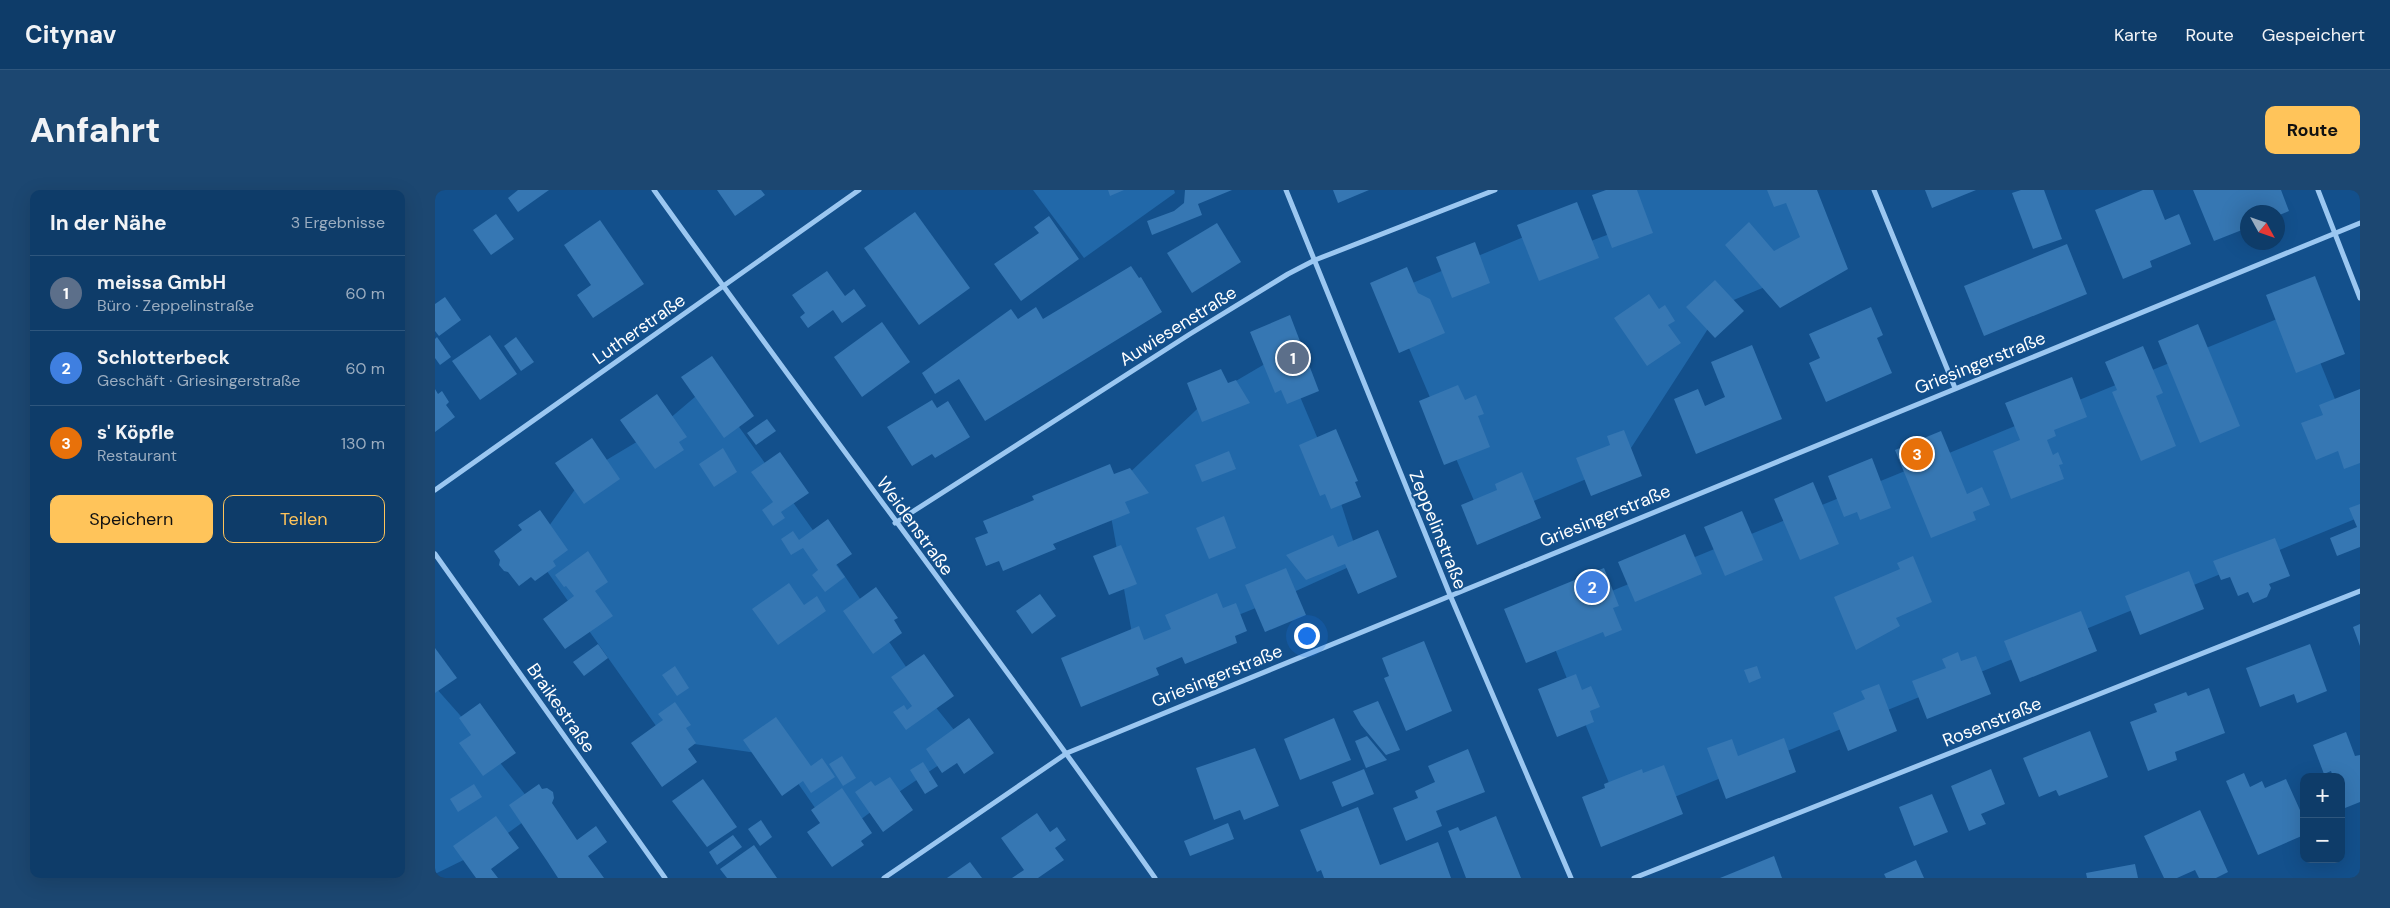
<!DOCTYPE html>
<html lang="de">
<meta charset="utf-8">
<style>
:root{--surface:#0e3c69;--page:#1c4771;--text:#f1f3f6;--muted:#9badc0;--line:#2e567d;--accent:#ffc45a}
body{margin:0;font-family:"DM Sans",sans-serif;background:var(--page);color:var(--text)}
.controls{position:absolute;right:15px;bottom:15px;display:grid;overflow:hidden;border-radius:10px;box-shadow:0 5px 20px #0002}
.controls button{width:45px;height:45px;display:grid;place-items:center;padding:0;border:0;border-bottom:1px solid var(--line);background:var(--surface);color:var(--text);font:25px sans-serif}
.compass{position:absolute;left:1805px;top:15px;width:45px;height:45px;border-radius:50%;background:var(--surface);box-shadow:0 5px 20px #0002;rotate:130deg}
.you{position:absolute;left:871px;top:445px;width:18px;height:18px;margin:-12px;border:4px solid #fff;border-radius:50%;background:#1a73e8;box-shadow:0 0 0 8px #1a73e833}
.badge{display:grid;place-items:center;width:32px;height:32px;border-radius:50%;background:var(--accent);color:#fff;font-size:16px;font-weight:700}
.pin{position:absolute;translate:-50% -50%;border:2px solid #fff;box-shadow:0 1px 5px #0006}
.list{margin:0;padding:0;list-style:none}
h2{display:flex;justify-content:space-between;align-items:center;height:65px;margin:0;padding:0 20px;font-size:21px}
h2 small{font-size:16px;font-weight:400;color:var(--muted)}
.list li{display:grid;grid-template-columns:32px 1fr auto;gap:15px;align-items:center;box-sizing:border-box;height:75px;padding:0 20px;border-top:1px solid var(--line)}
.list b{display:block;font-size:19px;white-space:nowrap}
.list p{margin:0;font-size:16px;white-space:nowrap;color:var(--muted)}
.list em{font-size:16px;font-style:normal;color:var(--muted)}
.actions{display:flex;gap:10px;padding:15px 20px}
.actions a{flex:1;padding:11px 0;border:1px solid var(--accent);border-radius:10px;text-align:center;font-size:18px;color:var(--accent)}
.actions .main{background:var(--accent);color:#111}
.map{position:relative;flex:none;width:1925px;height:688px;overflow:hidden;border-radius:10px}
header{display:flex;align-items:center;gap:30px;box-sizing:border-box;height:70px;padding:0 25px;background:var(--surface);border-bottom:1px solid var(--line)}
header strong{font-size:24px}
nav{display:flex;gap:28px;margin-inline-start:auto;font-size:18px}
.intro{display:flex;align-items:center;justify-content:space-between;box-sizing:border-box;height:120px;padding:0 30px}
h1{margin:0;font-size:35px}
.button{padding:12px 22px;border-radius:10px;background:var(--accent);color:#111;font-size:18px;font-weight:700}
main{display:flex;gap:30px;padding:0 30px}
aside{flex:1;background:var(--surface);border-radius:10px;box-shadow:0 5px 20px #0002}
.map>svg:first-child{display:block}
.green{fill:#2168a9}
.building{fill:#3677b3}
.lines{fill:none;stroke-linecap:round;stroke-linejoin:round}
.minor{stroke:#9bc7f1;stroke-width:5}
.labels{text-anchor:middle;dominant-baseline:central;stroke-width:4;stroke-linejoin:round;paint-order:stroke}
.street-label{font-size:18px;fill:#fff;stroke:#13508c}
</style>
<header>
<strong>Citynav</strong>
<nav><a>Karte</a><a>Route</a><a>Gespeichert</a></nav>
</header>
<div class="intro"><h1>Anfahrt</h1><a class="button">Route</a></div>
<main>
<aside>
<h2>In der Nähe<small>3 Ergebnisse</small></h2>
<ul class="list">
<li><span class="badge" style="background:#5c6f8a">1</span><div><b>meissa GmbH</b><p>Büro · Zeppelinstraße</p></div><em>60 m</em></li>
<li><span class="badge" style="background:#3f7fe0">2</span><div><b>Schlotterbeck</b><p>Geschäft · Griesingerstraße</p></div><em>60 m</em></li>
<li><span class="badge" style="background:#e8710a">3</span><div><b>s' Köpfle</b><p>Restaurant</p></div><em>130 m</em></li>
</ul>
<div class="actions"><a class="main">Speichern</a><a>Teilen</a></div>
</aside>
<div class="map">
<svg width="1925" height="688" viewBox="0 0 1925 688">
<rect width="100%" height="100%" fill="#13508c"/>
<g class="green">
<path d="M598,0H739L740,3L649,68Z"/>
<path d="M1198,0H1358L1385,74L1289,114L1185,275L1048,332L951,104L1096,44L1137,58L1196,36Z"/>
<path d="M1864,120L1925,271V327L1188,628L1108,429Z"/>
<path d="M847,164L893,273L925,372L841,410L701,466L672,304L777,205Z"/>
<path d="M274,195L390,357L486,499L532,556L449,612L401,648L344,566L231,550L97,360L153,281L220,241Z"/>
<path d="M0,497L48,551L103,621L51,659L0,684Z"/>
</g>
<g class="building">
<path d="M83,0H114L83,22L73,8Z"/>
<path d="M282,0H326L330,5L300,26Z"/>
<path d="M673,0H689L675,6Z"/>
<path d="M750,0H797L763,14L767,25L717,45L712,31L739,21L749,13Z"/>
<path d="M898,0H934L903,13Z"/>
<path d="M1171,0H1202L1218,43L1177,58L1157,5Z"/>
<path d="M1332,0H1382L1413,79L1345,118L1290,55L1314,32L1339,61L1365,47L1351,13L1339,17Z"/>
<path d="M1490,0H1541L1497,18Z"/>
<path d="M1586,0H1609L1627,49L1598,59L1577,3Z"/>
<path d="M1708,0H1718L1730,30L1744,24L1756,54L1715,71L1717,77L1688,89L1660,20Z"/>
<path d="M1758,0H1846L1854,21L1842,26V22H1812V38L1779,51Z"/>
<path d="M1142,12L1164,68L1104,91L1082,35Z"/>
<path d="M480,22L535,98L484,135L429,58Z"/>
<path d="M61,24L79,49L56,65L38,40Z"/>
<path d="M614,26L644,69L586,111L559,74L604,43L599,37Z"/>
<path d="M165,30L209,94L158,128L142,105L156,95L129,55Z"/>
<path d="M782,33L806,72L757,103L732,63Z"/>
<path d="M1040,52L1055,93L1017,108L1001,67Z"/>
<path d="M1632,54L1652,104L1549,146L1529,96Z"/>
<path d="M696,76L704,88L706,87L727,122L550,231L524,189L500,204L487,183L576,119L583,129L601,117L608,129Z"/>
<path d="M972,77L983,103L995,109L1010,143L964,163L935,93Z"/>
<path d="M392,81L410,106L419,99L431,116L407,133L398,120L373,138L365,127L370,123L357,105Z"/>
<path d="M1880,86L1910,164L1861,183L1831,105Z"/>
<path d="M1280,90L1309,121L1280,148L1251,117Z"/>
<path d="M1214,104L1224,119L1230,115L1240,131L1233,135L1246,153L1212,176L1179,128Z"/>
<path d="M10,107L26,130L4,146L0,141V114Z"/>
<path d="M1436,117L1448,145L1442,148L1457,183L1391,212L1374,173L1385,168L1374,144Z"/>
<path d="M855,125L884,201L852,214L846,200L840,203L815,142Z"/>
<path d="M447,132L475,172L427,207L399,167Z"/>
<path d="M1763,134L1805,236L1765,253L1723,151Z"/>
<path d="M55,145L82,184L45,210L17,171Z"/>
<path d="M2,147L16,167L5,175L0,168V149Z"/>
<path d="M81,147L99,172L86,181L69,156Z"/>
<path d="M1317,155L1347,229L1261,264L1239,209L1263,199L1270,216L1290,207L1276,172Z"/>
<path d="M1708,156L1728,203L1721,206L1741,256L1706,271L1677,202L1682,200L1670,172Z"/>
<path d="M277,166L319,226L289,248L246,187Z"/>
<path d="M786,179L793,193L801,190L815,213L767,232L752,193Z"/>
<path d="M1637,187L1652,227L1619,240L1621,246L1612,250L1618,265L1623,262L1628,274L1624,275L1629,289L1576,309L1558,261L1585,250L1570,213Z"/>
<path d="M1023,195L1030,210L1041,205L1049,224L1043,226L1055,257L1009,275L984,211Z"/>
<path d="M0,199L3,204L7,201L14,212L11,215L20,227L0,242Z"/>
<path d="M1925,199V273L1909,279L1903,261L1881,270L1866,233L1888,225L1884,215Z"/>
<path d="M222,204L252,247L244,252L249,260L220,279L185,230Z"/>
<path d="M497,210L502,218L513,211L535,247L500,268L497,264L477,276L452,237Z"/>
<path d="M332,229L341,241L321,255L312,243Z"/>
<path d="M901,239L923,291L920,292L926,307L896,319L890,304L885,306L864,255Z"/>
<path d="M1189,240L1207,286L1156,306L1141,268L1175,255L1172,246Z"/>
<path d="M1506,241L1532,304L1547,297L1555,315L1538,322L1541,330L1496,348L1460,260Z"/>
<path d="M157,248L185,289L149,314L120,273Z"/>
<path d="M288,258L302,282L279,297L264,274Z"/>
<path d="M794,261L801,279L767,292L760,275Z"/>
<path d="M345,262L374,303L346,322L350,328L338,336L327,320L338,312L316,282Z"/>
<path d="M1437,268L1456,318L1425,330L1422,322L1409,327L1393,286Z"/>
<path d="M675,274L679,284L695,278L714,303L690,312L695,323L618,354L621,359L568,381L564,371L551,376L540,348L553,343L548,331L599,310L597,306Z"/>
<path d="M1087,282L1106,328L1042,355L1026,315L1062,300L1060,294Z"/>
<path d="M1378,292L1404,354L1365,370L1339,309Z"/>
<path d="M1925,314V357L1902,366L1895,348L1922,337L1914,318Z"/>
<path d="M105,320L133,360L118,371L121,376L100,391L96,387L84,396L73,382L69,381L64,375L65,370L59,361L87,340L83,335Z"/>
<path d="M1307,321L1328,370L1290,386L1269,337Z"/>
<path d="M789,326L801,358L774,369L761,338Z"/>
<path d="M393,329L417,364L401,375L410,387L390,402L377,385L383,380L368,358L356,365L346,349L358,341L364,350Z"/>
<path d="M943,340L962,387L923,404L910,374L871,390L851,365L898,345L903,357Z"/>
<path d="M1250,344L1267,384L1200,412L1183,372Z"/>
<path d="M1840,348L1855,386L1834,394L1836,398L1832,407L1818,413L1813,402L1803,406L1795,387L1786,390L1778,371Z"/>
<path d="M686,355L702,394L674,405L658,366Z"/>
<path d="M153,361L173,392L160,401L178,426L130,459L108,429L139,406L131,396L129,397L120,385Z"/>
<path d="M1478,366L1497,412L1461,428L1465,436L1421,460L1399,407L1465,379L1462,373Z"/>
<path d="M851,378L871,425L830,442L810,395Z"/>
<path d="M1169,378L1184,416L1178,418L1187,440L1170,447L1168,442L1091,473L1069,419Z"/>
<path d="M1754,381L1769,419L1705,445L1690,406Z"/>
<path d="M354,393L369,415L382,406L391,421L343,455L317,419Z"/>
<path d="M441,397L463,428L459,430L467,443L438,464L408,421Z"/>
<path d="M782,403L788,418L801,413L812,441L800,446L802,453L750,474L747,467L721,478L724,485L646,517L626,468L704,436L709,450L736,439L730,425Z"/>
<path d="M605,404L621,426L597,444L581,421Z"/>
<path d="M1646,421L1662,461L1585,492L1569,451Z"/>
<path d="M1925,434V456L1918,437Z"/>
<path d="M989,451L1017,521L971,541L949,488L954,486L947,468Z"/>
<path d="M163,454L173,468L149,486L138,472Z"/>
<path d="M1875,454L1892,501L1862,513L1859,504L1825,517L1811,478Z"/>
<path d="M0,458L22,488L0,503Z"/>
<path d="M1523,462L1526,471L1541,466L1556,504L1492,529L1477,491L1511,478L1507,469Z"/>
<path d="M489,464L519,506L471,540L458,522L469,515L472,520L477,516L456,487Z"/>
<path d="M240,476L254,498L242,506L227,485Z"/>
<path d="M1322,476L1326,488L1314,493L1309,480Z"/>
<path d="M1141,484L1147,500L1156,496L1165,517L1155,521L1159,532L1122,547L1103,499Z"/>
<path d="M1444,494L1462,541L1413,561L1398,523L1430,509L1426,501Z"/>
<path d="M1774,498L1790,543L1740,562L1742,570L1713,581L1695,532L1722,522L1719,514L1751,502L1753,506Z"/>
<path d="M943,511L965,560L951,565L926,535L918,521Z"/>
<path d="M240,512L256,535L251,538L261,553L253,559L262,572L227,597L196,553L228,530L223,524Z"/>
<path d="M45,513L81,563L48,586L24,553L36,545L24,528Z"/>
<path d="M341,527L376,576L387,568L400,587L376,603L368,591L347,606L308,550Z"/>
<path d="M534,528L559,563L529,584L522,573L507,583L491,559Z"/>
<path d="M899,528L916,570L865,590L849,549Z"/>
<path d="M1655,541L1673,587L1624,606L1621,600L1604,607L1588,568Z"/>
<path d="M1911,542L1920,566L1925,565V612L1910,618L1906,609V587H1898L1896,581L1889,584L1878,555Z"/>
<path d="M932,546L952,570L931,578L920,551Z"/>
<path d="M1349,548L1361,582L1291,609L1272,558L1297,549L1303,566Z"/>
<path d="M820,558L844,616L809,630L805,620L779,630L761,578Z"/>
<path d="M1033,559L1050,602L1001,621L1007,636L971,651L958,618L983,608L980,601L1000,592L993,576Z"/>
<path d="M407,566L421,588L408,596L394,574Z"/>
<path d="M488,572L503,596L490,604L475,580Z"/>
<path d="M1229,575L1248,624L1166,657L1147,607L1170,598L1169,594L1207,579L1208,583Z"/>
<path d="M929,579L939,604L907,617L897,592Z"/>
<path d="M1556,579L1570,614L1546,624L1551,634L1534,641L1516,596Z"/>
<path d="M1809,583L1815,597L1827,591L1830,598L1851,589L1869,629V645L1823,665L1791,591Z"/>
<path d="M455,587L478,620L448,642L420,602L436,591L440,596Z"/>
<path d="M268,589L302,637L272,657L237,611Z"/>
<path d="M39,594L47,607L23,622L15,609Z"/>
<path d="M104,594L107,599L112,598L118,602L119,608L117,613L142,650L161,636L172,652L153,666L169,688H123L112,671L74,615Z"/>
<path d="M407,598L437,643L426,651L429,655L397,677L372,642L385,633L376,620Z"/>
<path d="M1497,604L1513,642L1479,656L1464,617Z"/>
<path d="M923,617L945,675L1003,652L1016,688H889L886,680L882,682L865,640Z"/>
<path d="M1765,620L1793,682L1781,688H1764L1760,680L1742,688H1729L1709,646Z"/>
<path d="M602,623L615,642L622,637L631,650L620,658L629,670L603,688H577L589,680L566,648Z"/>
<path d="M61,626L84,658L56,679L63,688H41L18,656Z"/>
<path d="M1061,626L1086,688H1031L1013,641L1023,637L1025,641Z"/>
<path d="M326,630L337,647L325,656L313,639Z"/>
<path d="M793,633L799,649L755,666L749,651Z"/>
<path d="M298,645L307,657L282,675L274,662Z"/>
<path d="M319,655L342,688H292L285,679Z"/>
<path d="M1339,666L1347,688H1285Z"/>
<path d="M1481,670L1489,688H1451L1449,684Z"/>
<path d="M535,672L547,688H512Z"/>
<path d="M1700,674L1703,688H1652L1651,683Z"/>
</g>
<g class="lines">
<g class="minor">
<path d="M219,0C384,231 557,456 720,688"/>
<path d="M851,0L1015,405L1136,688"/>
<path d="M1439,0L1520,198"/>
<path d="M1883,0L1925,108"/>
<path d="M0,300L424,0"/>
<path d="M460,333L755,144L853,84L880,70L1060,0"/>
<path d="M0,364L230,688"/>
<path d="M449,688L632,563L1925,33"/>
<path d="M1199,688L1925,401"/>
</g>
</g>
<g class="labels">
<g class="street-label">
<text transform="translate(743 136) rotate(-32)">Auwiesenstraße</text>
<text transform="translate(204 139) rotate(-35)">Lutherstraße</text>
<text transform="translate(1545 173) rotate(-22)">Griesingerstraße</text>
<text transform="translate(1170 326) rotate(-22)">Griesingerstraße</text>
<text transform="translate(480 336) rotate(54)">Weidenstraße</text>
<text transform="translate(1003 340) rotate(68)">Zeppelinstraße</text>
<text transform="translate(782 486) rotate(-22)">Griesingerstraße</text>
<text transform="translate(126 518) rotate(55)">Braikestraße</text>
<text transform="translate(1557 532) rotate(-22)">Rosenstraße</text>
</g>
</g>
</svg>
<div class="controls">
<button>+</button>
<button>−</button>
</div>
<svg class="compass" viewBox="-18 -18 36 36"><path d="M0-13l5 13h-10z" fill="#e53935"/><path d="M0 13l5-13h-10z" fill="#9badc0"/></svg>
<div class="you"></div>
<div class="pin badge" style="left:858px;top:168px;background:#5c6f8a">1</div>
<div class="pin badge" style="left:1157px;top:397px;background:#3f7fe0">2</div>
<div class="pin badge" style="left:1482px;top:264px;background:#e8710a">3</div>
</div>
</main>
